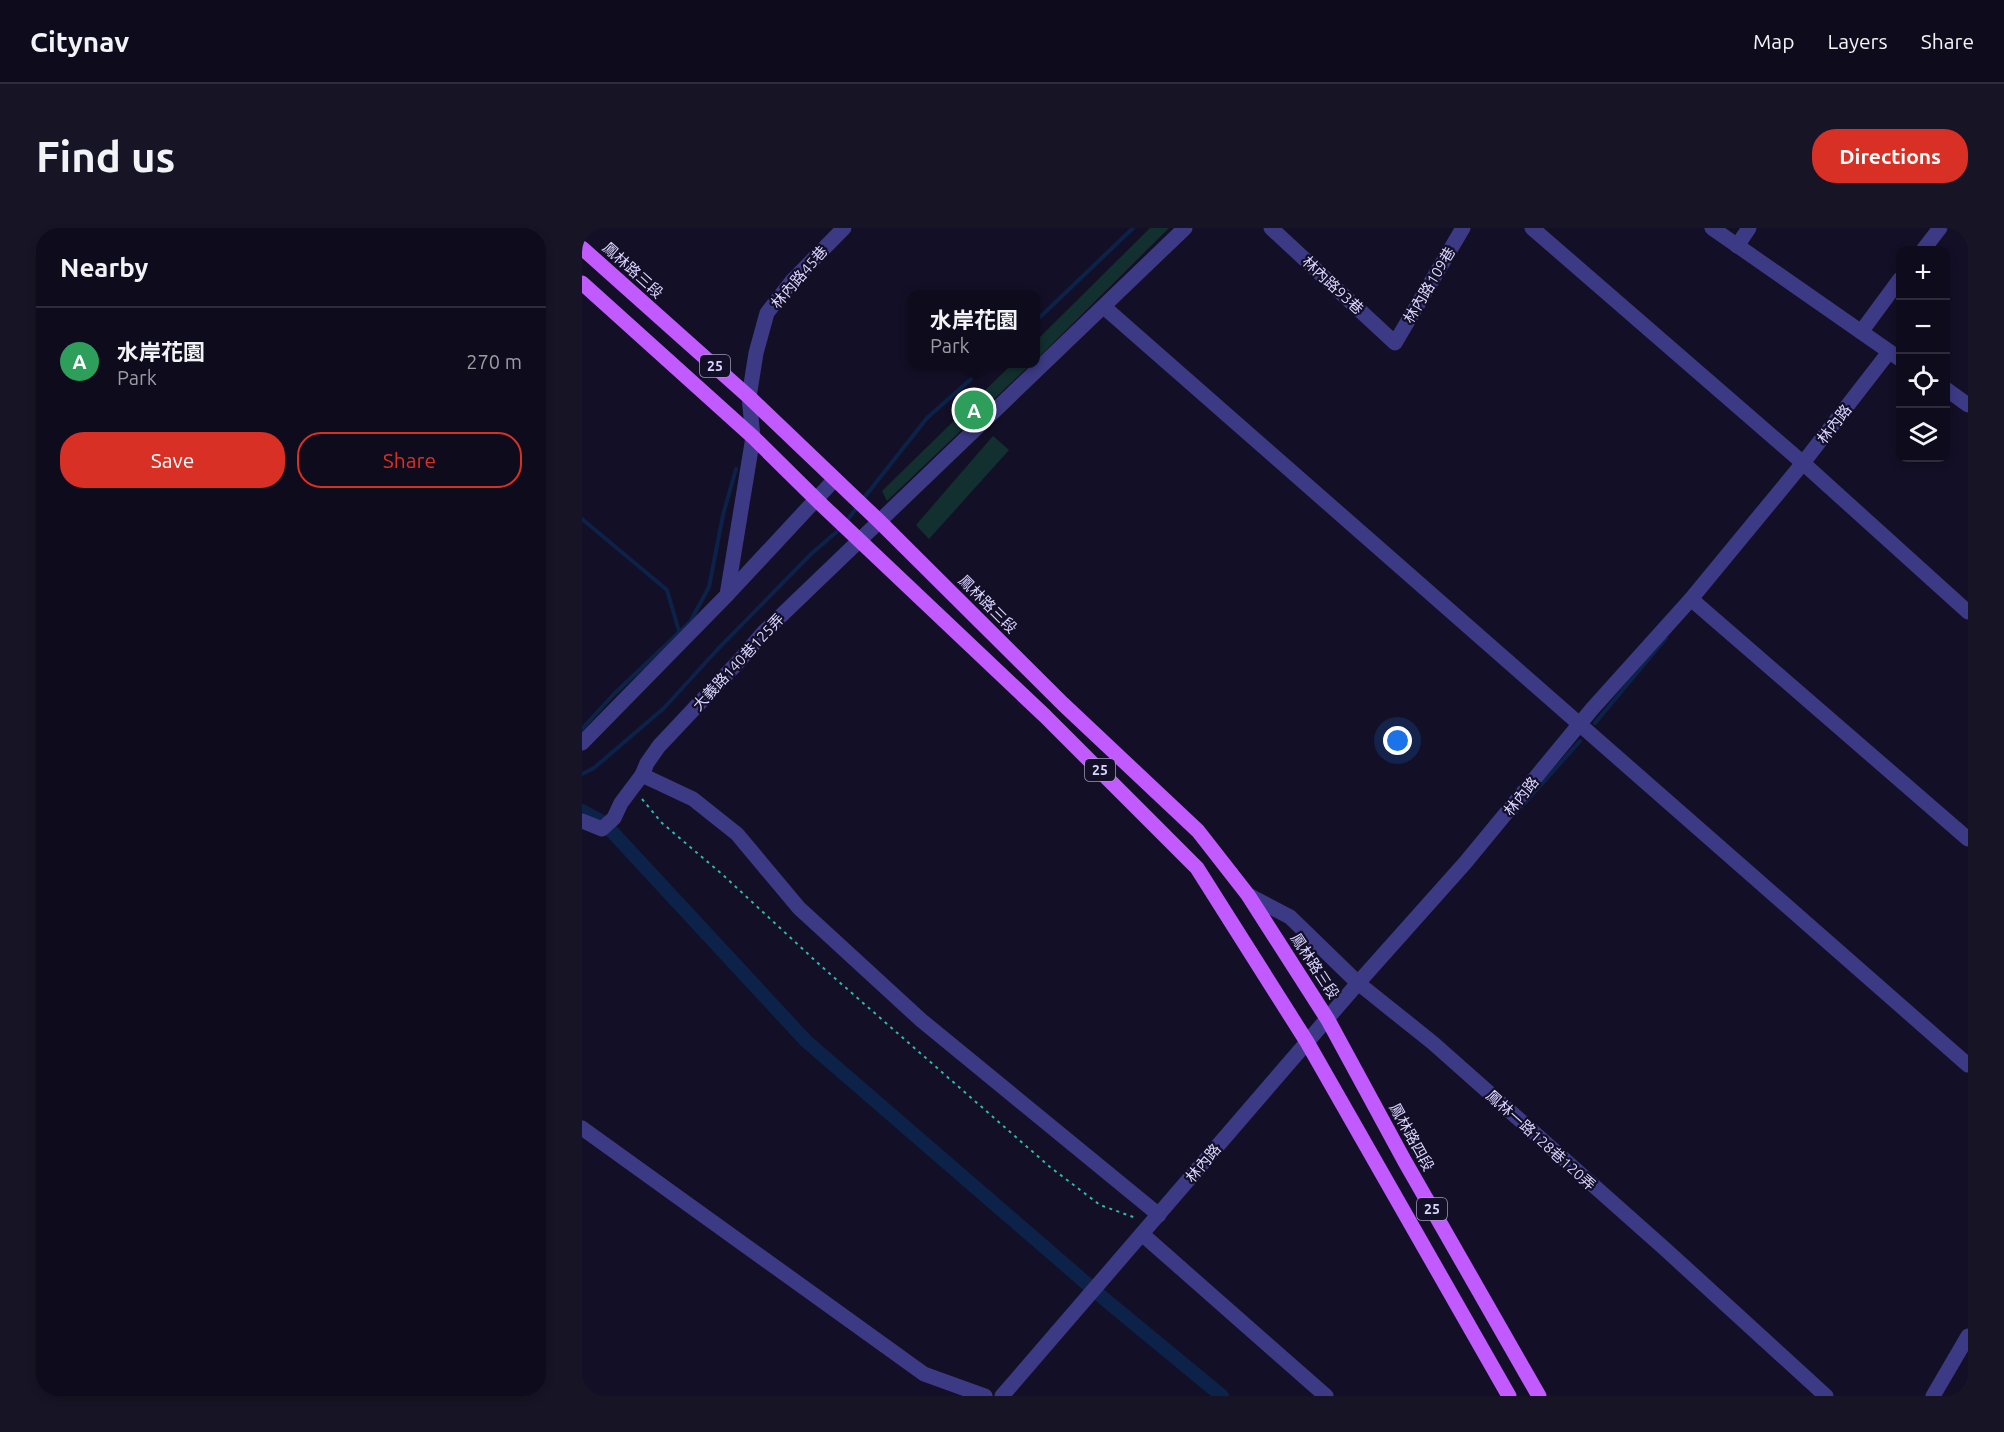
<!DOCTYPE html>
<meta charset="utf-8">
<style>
:root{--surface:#0e0b1c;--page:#171425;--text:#f1f3f6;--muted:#9b9ba3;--line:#2e2b3b;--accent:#d93025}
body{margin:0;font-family:Ubuntu,"Noto Sans TC",sans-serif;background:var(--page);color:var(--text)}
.controls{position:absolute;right:18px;top:18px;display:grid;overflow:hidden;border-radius:12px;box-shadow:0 3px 9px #0003}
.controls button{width:54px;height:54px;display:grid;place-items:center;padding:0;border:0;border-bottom:2px solid var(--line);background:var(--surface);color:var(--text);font:30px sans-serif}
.you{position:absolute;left:816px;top:513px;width:21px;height:21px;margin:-15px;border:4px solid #fff;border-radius:50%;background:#1a73e8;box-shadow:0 0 0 9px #1a73e833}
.badge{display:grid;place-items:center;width:39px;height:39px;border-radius:50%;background:var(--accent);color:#fff;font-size:20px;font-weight:700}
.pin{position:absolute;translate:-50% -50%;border:3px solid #fff;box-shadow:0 2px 6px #0006}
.popup{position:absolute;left:326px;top:62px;width:132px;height:78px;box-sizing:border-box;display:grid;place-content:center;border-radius:12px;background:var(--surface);filter:drop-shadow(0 2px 4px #0005);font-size:20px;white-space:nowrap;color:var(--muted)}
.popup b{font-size:22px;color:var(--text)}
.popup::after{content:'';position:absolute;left:50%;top:100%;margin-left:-12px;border:12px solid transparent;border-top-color:var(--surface)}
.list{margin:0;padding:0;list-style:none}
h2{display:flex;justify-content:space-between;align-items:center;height:78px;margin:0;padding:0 24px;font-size:26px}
h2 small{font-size:20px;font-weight:400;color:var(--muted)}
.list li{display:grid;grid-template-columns:39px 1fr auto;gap:18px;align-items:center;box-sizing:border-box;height:108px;padding:0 24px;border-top:2px solid var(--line)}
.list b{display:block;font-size:22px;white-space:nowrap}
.list p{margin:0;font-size:20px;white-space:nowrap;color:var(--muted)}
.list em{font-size:20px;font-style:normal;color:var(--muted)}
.actions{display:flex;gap:12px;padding:18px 24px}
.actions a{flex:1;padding:14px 0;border:2px solid var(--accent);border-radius:24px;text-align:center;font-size:21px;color:var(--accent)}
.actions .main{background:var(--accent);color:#fff}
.icon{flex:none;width:33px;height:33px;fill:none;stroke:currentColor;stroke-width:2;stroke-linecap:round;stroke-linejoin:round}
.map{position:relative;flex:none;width:1386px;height:1168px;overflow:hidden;border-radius:24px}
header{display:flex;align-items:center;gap:36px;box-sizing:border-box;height:84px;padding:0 30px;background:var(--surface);border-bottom:2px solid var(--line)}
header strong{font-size:28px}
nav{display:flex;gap:33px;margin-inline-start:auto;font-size:21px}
.intro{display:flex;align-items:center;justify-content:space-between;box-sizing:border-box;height:144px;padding:0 36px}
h1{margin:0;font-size:42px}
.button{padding:15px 27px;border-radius:24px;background:var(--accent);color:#fff;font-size:21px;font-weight:700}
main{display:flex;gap:36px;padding:0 36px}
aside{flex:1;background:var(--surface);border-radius:24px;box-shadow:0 3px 9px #0003}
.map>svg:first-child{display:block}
.green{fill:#12302f}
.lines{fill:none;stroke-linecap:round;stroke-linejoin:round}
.stream{stroke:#0c2248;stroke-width:4}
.canal{stroke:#0c2248;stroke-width:14}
.path{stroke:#2fb8b0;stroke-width:2;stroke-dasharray:3 4.5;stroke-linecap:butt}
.minor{stroke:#3d3a85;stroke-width:15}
.major{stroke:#c25bff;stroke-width:15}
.labels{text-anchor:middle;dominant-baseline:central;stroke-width:4.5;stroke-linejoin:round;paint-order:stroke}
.shield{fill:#130f26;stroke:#9e99be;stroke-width:1.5}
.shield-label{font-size:14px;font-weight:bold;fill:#d9d4ff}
.street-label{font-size:15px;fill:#d9d4ff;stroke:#130f26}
</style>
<header>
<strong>Citynav</strong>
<nav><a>Map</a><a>Layers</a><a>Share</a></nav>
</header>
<div class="intro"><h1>Find us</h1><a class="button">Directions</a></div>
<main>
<aside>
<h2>Nearby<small></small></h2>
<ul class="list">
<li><span class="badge" style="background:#2e9e5b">A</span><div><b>水岸花園</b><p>Park</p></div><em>270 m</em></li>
</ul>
<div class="actions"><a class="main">Save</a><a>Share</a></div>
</aside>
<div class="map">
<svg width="1386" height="1168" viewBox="0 0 1386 1168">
<rect width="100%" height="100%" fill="#130f26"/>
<g class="green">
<path d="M568,0H587L454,132V113Z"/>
<path d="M430,136H449L305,273L300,263Z"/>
<path d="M411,208L427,222L347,311L334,297Z"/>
</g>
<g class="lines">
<g class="stream">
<path d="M454,93L551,0"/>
<path d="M281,271L345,190L406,136"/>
<path d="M0,291L85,362L97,403"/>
<path d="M263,295L277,277"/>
<path d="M1013,495L1084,410"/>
<path d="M0,501L31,467L108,394L127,359L141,287L154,241"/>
<path d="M0,546L12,540L82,480L135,422L229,326L258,301"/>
<path d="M932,587L998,513"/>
</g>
<path class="canal" d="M0,583L22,595L224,813L526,1074L640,1168"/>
<path class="path" d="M60,571L80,595L141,647L239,738L468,939L518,977L554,990"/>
<g class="minor">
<path d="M689,0L813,115L881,0"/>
<path d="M950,0L1221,235L1386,384"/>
<path d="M1130,0L1318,131"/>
<path d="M1155,18L1167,0"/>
<path d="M1341,22L1358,0"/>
<path d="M522,79L1386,837"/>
<path d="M1279,104L1318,51"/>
<path d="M1364,161L1386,177"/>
<path d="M145,367L171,209L167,169L174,125L185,85L210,53L262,0"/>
<path d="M1109,371L1386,611"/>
<path d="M0,515L145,367L253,251"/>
<path d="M60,547L111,571L155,606L217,680L339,792L577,987"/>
<path d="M0,593L20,601L32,590L39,575L60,547L65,535L77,518L157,433L182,404L603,0"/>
<path d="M666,667L708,689L776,755L851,815L1083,1021L1244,1168"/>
<path d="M0,900L342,1146L403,1168"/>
<path d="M560,1006L744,1168"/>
<path d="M420,1168L776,755L883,635L1010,481L1109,371L1221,235L1307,124"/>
<path d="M1351,1168L1386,1108"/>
</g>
<g class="major">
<path d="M0,20L167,169L298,294L481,476L616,603L666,667L746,792L822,932L957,1168"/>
<path d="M0,55L171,209L241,278L463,488L615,640L725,814L927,1168"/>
</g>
</g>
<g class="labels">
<g class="shield">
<rect x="118" y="127" width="30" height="22" rx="4.5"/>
<rect x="503" y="531" width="30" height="22" rx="4.5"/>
<rect x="835" y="970" width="30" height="22" rx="4.5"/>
</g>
<g class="shield-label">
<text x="133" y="138">25</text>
<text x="518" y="542">25</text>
<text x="850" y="981">25</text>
</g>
<g class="street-label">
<text transform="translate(51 42) rotate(42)">鳳林路三段</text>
<text transform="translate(217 49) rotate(-49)">林內路45巷</text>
<text transform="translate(751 57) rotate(43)">林內路93巷</text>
<text transform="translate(847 57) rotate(-59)">林內路109巷</text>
<text transform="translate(1252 196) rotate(-52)">林內路</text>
<text transform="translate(406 376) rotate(45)">鳳林路三段</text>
<text transform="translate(156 434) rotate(-47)">大義路140巷125弄</text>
<text transform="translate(939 568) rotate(-51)">林內路</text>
<text transform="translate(733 738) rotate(57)">鳳林路三段</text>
<text transform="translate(830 909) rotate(61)">鳳林路四段</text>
<text transform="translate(959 912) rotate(42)">鳳林一路128巷120弄</text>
<text transform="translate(621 935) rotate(-50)">林內路</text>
</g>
</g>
</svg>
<div class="controls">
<button>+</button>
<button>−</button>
<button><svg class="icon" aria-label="locate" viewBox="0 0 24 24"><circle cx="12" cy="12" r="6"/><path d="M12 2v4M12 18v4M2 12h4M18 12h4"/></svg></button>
<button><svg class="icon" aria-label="layers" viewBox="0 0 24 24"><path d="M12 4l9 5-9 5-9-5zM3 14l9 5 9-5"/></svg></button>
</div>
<div class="you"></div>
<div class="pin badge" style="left:392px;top:182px;background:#2e9e5b">A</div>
<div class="popup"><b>水岸花園</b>Park</div>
</div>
</main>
